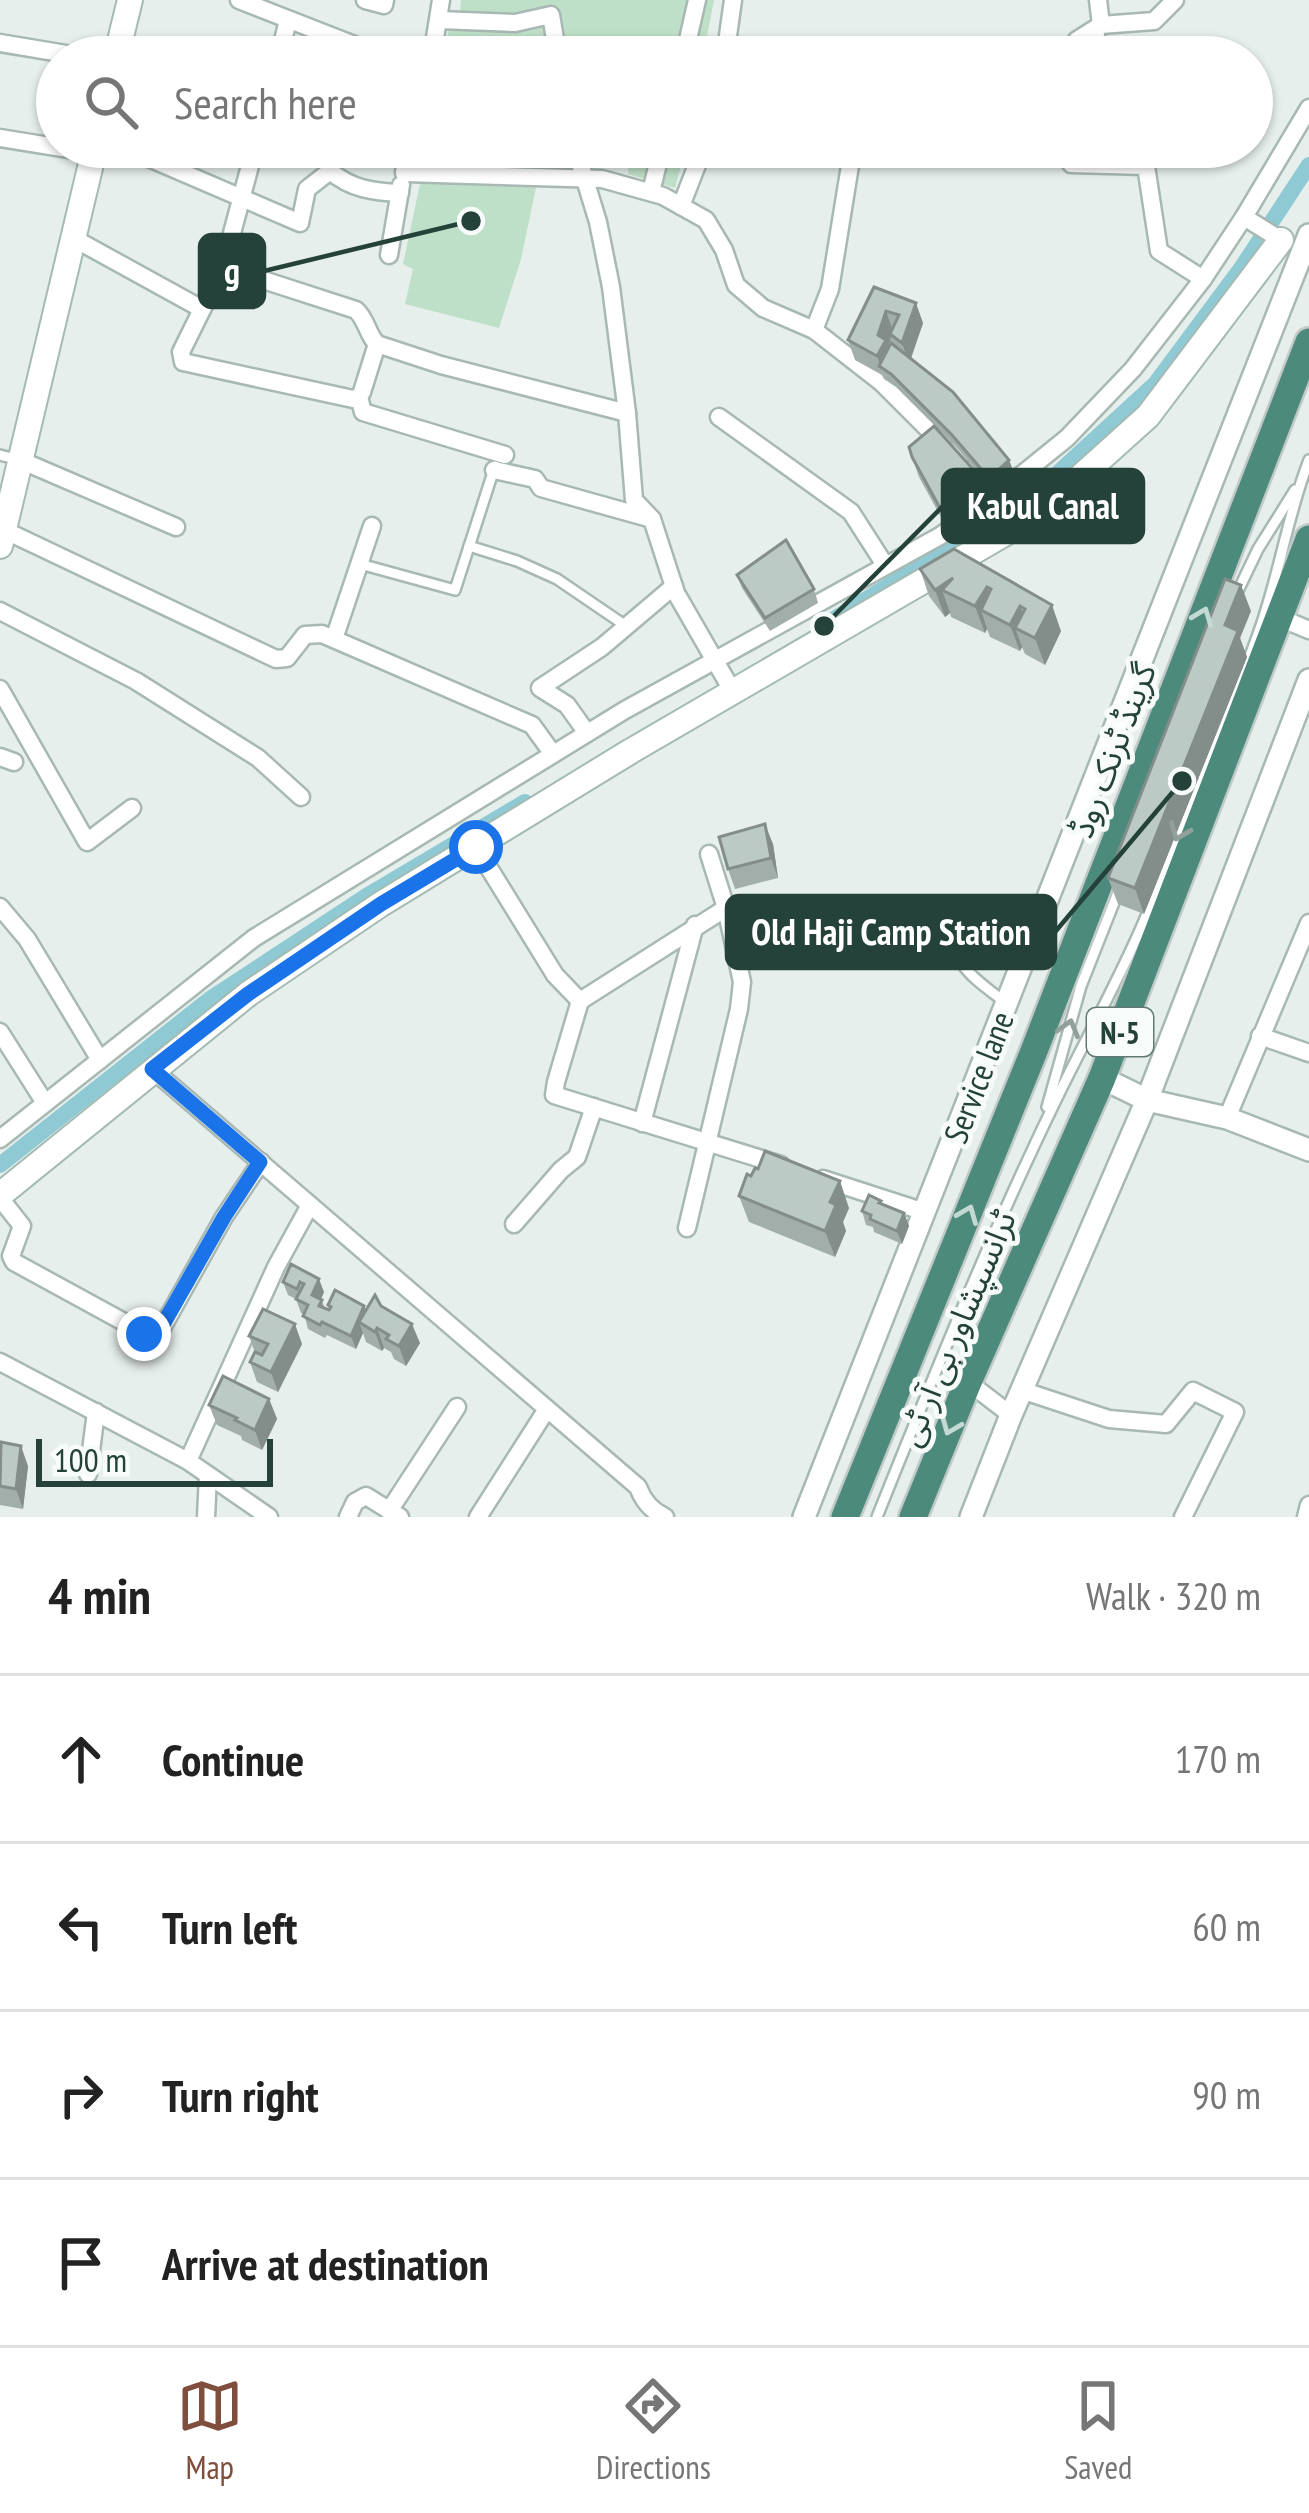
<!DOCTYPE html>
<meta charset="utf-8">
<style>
:root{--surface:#fff;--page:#f6f6f6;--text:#222;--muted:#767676;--line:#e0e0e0;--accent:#804e3d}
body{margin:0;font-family:"PT Sans Narrow","Noto Sans Arabic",sans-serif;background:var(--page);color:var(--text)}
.scale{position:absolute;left:36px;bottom:30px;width:237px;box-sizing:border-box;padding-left:12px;border:6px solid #24423a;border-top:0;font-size:33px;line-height:42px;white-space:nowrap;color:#24423a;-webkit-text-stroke:9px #f7fbf9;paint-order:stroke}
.stop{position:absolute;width:36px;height:36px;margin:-27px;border:9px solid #1a73e8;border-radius:50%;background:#fff}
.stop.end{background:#1a73e8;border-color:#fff;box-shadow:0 3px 12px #0008}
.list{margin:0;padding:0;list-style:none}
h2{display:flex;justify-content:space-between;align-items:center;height:156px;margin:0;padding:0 48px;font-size:51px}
h2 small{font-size:39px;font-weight:400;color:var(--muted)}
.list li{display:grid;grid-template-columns:78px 1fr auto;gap:36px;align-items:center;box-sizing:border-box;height:168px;padding:0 48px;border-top:3px solid var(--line)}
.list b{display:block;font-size:45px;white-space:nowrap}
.list em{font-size:39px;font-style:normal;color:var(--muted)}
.icon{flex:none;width:66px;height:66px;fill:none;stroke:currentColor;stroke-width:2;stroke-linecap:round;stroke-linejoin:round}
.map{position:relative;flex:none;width:1309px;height:1517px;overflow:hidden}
.search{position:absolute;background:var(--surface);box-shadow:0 3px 9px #0004;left:36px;right:36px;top:36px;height:132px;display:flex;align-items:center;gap:30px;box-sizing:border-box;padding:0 42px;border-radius:66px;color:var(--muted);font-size:45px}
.sheet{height:828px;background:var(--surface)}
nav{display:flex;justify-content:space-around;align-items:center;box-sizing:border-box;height:168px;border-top:3px solid var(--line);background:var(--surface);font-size:33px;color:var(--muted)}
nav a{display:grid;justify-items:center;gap:6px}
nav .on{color:var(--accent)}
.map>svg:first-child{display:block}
.green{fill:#bfe0c8}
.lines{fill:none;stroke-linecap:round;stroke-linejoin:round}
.canal{stroke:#8ec9d4;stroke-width:16}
.service-casing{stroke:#a8b8b2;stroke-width:14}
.minor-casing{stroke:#a8b8b2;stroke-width:21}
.tertiary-casing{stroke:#a8b8b2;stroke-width:26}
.secondary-casing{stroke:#a4bbb3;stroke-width:28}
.trunk-casing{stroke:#c2cac8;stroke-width:32}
.service{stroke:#fff;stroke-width:9}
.minor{stroke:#fff;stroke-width:16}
.tertiary{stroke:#fff;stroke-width:21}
.secondary{stroke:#fff;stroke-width:24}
.trunk{stroke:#4c8a7c;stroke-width:27}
.wall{fill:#a1aea9}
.shaded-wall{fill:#838d89}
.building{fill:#bbcac4;stroke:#838d89;stroke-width:3}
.oneway{stroke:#c4d9d4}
.oneway2{stroke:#92a09c}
.route{stroke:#1a73e8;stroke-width:15}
.labels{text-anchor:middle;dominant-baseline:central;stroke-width:10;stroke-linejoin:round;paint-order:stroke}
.shield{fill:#f7fbf9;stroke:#637a73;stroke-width:3}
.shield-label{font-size:30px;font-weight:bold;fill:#24423a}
.street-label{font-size:33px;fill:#24423a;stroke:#f7fbf9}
.leader{fill:none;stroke:#24423a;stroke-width:4.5}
.callout-dot{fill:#24423a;stroke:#f7fbf9;stroke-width:4.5}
.callout{fill:#24423a;stroke:#24423a;stroke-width:4.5}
.callout-label{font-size:36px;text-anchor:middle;font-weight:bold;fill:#fff}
</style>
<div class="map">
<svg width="1309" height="1517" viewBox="0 0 1309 1517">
<rect width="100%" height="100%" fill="#e6efeb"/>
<g class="green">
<path d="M461,0H714L703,57H442L450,26L460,14Z"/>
<path d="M629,147H677L683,158L675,188L628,174Z"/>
<path d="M421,179L537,183L521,259L499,328L405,304L413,269L403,264Z"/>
</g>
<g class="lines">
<g class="canal">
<path d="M831,621L1033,496L1155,384L1242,267L1309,165"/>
<path d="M0,1165L210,999L365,897L525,802"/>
</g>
<g class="service-casing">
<g id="service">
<path d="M0,455L20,460"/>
<path d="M469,546L517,561L557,579L626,626"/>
<path d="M360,564L455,590L495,466"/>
<path d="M1236,595L1258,549L1295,490"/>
<path d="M1007,1004C993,992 973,980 963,965C957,956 958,947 960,936C972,893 1007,904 1041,905"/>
<path d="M1047,1107L1081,986L1119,890"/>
<path d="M877,1517C933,1377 990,1236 1056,1100C1085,1040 1118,982 1144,921C1183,827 1224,729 1258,634C1279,577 1287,516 1309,460"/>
</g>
</g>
<g class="minor-casing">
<g id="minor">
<path d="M239,0L385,57"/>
<path d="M365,0L384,5L385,0"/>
<path d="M439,20L515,23L551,15L558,57"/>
<path d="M1101,25L1154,21L1175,0"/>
<path d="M1095,29L1099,57"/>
<path d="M0,43L84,57"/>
<path d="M279,57L288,20"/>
<path d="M432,57L441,0"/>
<path d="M684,57L697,0"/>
<path d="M725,57L733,0"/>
<path d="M1077,57V40L1101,25L1098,0"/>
<path d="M0,138L93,153"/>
<path d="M123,147L300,223L307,189L330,171C351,189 374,192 400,193"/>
<path d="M255,147L223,267L181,352L183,362L353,399L359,397L362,392L377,344"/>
<path d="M407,147L404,173L602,179L663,196L706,220L724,250L736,285L763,308L814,330L882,383L942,443"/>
<path d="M575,147L598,222L611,287L627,413L634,500L652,519"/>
<path d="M1072,147L1071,164L1146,166L1159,251L1203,279L1244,217L1309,108"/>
<path d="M651,192L662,147"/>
<path d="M681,206L704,147"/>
<path d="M1244,217L1281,240"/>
<path d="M73,238L202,309"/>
<path d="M389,255L401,185"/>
<path d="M223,267L356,310C367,320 367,334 377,344L441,365L627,413"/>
<path d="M814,330L830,289L853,147"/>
<path d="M359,397L363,412L505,455"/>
<path d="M719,417L851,512L885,565"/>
<path d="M20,460L176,527"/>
<path d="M494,470L535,479L541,488L652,519L676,593L733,692"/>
<path d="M968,470L1020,524"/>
<path d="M4,530L276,659L287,658L305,635L322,634L532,725L553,754"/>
<path d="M0,611L136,681L258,758L301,797"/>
<path d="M1278,617L1309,630"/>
<path d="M334,639L372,526"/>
<path d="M0,689L87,842L132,808"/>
<path d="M587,733L567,705L540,688L602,647L674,586"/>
<path d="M0,757L14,762"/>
<path d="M476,847L555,975L580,1001L556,1082L554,1095L781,1165"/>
<path d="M709,854L726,908"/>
<path d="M0,907L27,939L100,1060"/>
<path d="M580,1001L726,908L742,982L739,1009L687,1228"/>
<path d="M0,1032L45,1103"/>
<path d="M1260,1036L1309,1053"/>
<path d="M152,1069L638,1487C643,1501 652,1511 665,1517"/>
<path d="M1227,1118L1309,923"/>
<path d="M642,1123L695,925"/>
<path d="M0,1139L254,938L625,710L940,536L994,497L1067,438L1133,369L1203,279"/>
<path d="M823,1179L925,1212"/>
<path d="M0,1198L22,1226L11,1256L14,1262L144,1333L153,1334L162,1328L224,1217L261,1162"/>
<path d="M514,1224L561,1170L577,1157L594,1107"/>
<path d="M0,1362L188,1461L269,1517"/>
<path d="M968,1382L1011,1415"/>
<path d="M1021,1390L1109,1419L1166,1424L1193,1391L1235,1412L1183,1517"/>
<path d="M188,1461L276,1267L310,1205"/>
<path d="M88,1474L96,1412"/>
<path d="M389,1511L457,1407"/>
<path d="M206,1517L208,1475"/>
<path d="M348,1517L355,1502L366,1496L400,1517"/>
<path d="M478,1517L547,1409"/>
<path d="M1306,1517L1309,1505"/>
</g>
</g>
<g class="tertiary-casing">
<g id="tertiary">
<path d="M1102,1078L1147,1100L1227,1118L1309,1150"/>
<path d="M804,1517L1309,235"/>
<path d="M971,1517L1011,1415L1147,1100L1309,680"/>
</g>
</g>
<g class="secondary-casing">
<g id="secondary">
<path d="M116,57L130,0"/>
<path d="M0,546L95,147"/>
<path d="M0,1195L248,994L381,904L631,751L1028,520L1068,488L1148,416L1281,240"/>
</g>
</g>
<g class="trunk-casing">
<g id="trunk">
<path d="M845,1517L1034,1051L1309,342"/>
<path d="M913,1517L968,1382L1102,1078L1309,539"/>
</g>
</g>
<use href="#service" class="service"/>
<use href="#minor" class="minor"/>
<use href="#tertiary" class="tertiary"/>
<use href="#secondary" class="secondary"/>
<use href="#trunk" class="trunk"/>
</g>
<g class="wall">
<path d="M874,287L923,323L911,359L1009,460L1014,473L994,491L957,448L896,387L884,379L882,375L855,360L848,340Z"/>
<path d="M912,457L981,478L988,498L947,528L919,477Z"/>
<path d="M954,549L1061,631L1045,665L1025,654L1022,647L1020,651L990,637L987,629L985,633L951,617L950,613L945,617L929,596L920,569Z"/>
<path d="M737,575L814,589L818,603L770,631L742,588Z"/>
<path d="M1251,611L1240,638L1247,657L1144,914L1118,904L1108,878Z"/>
<path d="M773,844L778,878L735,889L728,869Z"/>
<path d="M739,1196L849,1208L843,1222L846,1231L835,1257L749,1222Z"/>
<path d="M882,1205L904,1213L909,1226L902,1244L874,1232L873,1227L866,1225L862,1211Z"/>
<path d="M291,1264L324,1292L321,1299L325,1308L329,1310L328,1305L364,1306L365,1310L381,1306L420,1343L406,1366L394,1359L391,1352L384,1348L382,1351L366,1342L363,1333L356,1349L327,1335L325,1338L308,1329L304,1314L301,1313L296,1299L288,1295L283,1282Z"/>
<path d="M249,1336L302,1344L278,1392L257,1382L250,1362L255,1353Z"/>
<path d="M269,1399L277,1419L262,1450L242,1440L241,1436L217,1425L209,1405Z"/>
<path d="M0,1451L28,1466L23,1509L0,1505Z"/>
</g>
<g class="shaded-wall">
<path d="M916,303L923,323L909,363L902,343Z"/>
<path d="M886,311L893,331L888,346L893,360L881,367L877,356L878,335Z"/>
<path d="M1009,460L1014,473L994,491L989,478Z"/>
<path d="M981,478L988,498L947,528L940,508Z"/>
<path d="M953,578L942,590L950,613L945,617L935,590Z"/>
<path d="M1241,585L1251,611L1240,638L1247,657L1144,914L1135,888L1225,625Z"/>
<path d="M987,587L996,613L981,610L987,629L985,633L975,606Z"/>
<path d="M1052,605L1061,631L1045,665L1035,638Z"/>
<path d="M1020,606L1029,632L1015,628L1022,647L1020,651L1010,625Z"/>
<path d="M765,824L773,844L778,878L771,858Z"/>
<path d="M840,1181L849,1208L843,1222L846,1231L835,1257L825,1231L830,1202Z"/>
<path d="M904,1213L909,1226L902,1244L897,1231Z"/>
<path d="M319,1279L324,1292L317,1308L312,1295Z"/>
<path d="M364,1306L369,1320L359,1322L363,1333L356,1349L351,1336Z"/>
<path d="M295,1324L302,1344L278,1392L271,1372Z"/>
<path d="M412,1324L420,1343L406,1366L399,1346Z"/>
<path d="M377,1328L384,1348L382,1351L375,1332Z"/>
<path d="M269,1399L277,1419L262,1450L255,1430Z"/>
<path d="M21,1446L28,1466L23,1509L16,1489Z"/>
</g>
<g class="building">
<path d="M874,287L916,303L902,343L890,334L899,315L886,311L878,335L886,340L877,356L848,340Z"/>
<path d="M891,343L953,392L1009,460L989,478L952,435L891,374L879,366Z"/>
<path d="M934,426L981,478L940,508L912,457L909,447Z"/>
<path d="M786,540L814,589L765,618L737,575Z"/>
<path d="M954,549L1052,605L1035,638L1015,628L1025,609L1020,606L1010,625L981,610L991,589L987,587L975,606L942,590L953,578L935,590L920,569Z"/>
<path d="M1225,579L1241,585L1225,625L1238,631L1135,888L1108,878Z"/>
<path d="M765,824L771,858L728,869L719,837Z"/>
<path d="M765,1151L840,1181L830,1202L836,1205L825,1231L739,1196L747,1174L751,1176L755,1168L758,1169Z"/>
<path d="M869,1195L881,1201L879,1203L904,1213L897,1231L870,1219L871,1215L862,1211Z"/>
<path d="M291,1264L319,1279L312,1295L322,1300L319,1306L329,1310L331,1307L328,1305L335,1290L364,1306L351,1336L322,1322L320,1325L303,1316L308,1305L296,1299L304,1284L300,1282L297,1289L283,1282Z"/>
<path d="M375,1295L381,1306L412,1324L399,1346L386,1339L389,1335L377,1328L375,1332L359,1322Z"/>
<path d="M263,1309L295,1324L271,1372L250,1362L255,1352L262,1355L268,1344L249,1336Z"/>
<path d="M223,1376L269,1399L255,1430L235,1420L237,1418L209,1405Z"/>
<path d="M1,1442L21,1446L16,1489L0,1486Z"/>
</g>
<defs><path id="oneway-chevron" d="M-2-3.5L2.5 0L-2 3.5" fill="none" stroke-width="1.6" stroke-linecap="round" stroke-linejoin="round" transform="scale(3)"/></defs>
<g class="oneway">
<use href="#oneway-chevron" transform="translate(1203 616) rotate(-69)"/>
<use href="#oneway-chevron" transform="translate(968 1214) rotate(-68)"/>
<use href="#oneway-chevron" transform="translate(950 1426) rotate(112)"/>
</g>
<g class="oneway2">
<use href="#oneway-chevron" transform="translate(1179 832) rotate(112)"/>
<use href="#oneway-chevron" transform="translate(1069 1028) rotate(-74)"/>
</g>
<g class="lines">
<path class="route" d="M144,1334H153L161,1328L224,1217L260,1162L152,1069L248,994L381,904L476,847"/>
</g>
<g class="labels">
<rect class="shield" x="1087" y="1008" width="66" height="48" rx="9"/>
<g class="shield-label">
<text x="1120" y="1032">N-5</text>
</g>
<g class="street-label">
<text transform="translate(1112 750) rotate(-69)">گرینڈ ٹرنک روڈ</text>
<text transform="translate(978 1077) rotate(-69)">Service lane</text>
<text transform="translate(956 1328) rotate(-67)">ٹرانسپشاور بی آر ٹی</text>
</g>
</g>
<path class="leader" d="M471 221L264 271M824 626L943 506M1182 781L1055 932"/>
<g class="callout-dot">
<circle cx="471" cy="221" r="12"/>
<circle cx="824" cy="626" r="12"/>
<circle cx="1182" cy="781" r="12"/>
</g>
<g class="callout">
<rect x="200" y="235" width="64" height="72" rx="12"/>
<rect x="943" y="470" width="200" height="72" rx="12"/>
<rect x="727" y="896" width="328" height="72" rx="12"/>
</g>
<g class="callout-label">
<text x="232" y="284">g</text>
<text x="1043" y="519">Kabul Canal</text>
<text x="891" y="945">Old Haji Camp Station</text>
</g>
</svg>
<div class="scale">100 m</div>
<div class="stop" style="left:476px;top:847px"></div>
<div class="stop end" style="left:144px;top:1334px"></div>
<div class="search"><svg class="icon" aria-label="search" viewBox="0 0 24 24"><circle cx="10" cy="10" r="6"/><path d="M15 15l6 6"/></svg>Search here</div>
</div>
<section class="sheet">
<h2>4 min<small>Walk · 320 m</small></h2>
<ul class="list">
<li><svg class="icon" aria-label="ahead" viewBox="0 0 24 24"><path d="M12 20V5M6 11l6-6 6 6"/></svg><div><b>Continue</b></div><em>170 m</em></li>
<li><svg class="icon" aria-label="left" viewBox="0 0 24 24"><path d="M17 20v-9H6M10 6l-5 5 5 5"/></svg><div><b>Turn left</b></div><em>60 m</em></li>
<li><svg class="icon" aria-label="right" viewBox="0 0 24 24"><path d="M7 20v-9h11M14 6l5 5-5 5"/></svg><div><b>Turn right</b></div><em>90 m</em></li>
<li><svg class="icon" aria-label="arrive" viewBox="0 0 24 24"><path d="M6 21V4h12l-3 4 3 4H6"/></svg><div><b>Arrive at destination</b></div></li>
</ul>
</section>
<nav>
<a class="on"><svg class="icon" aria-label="map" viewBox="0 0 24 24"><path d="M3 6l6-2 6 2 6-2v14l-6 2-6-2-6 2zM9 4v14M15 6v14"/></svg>Map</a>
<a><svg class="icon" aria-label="directions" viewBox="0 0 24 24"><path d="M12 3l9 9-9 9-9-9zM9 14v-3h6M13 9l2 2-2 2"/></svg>Directions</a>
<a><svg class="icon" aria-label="saved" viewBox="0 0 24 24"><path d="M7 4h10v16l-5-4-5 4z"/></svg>Saved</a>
</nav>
